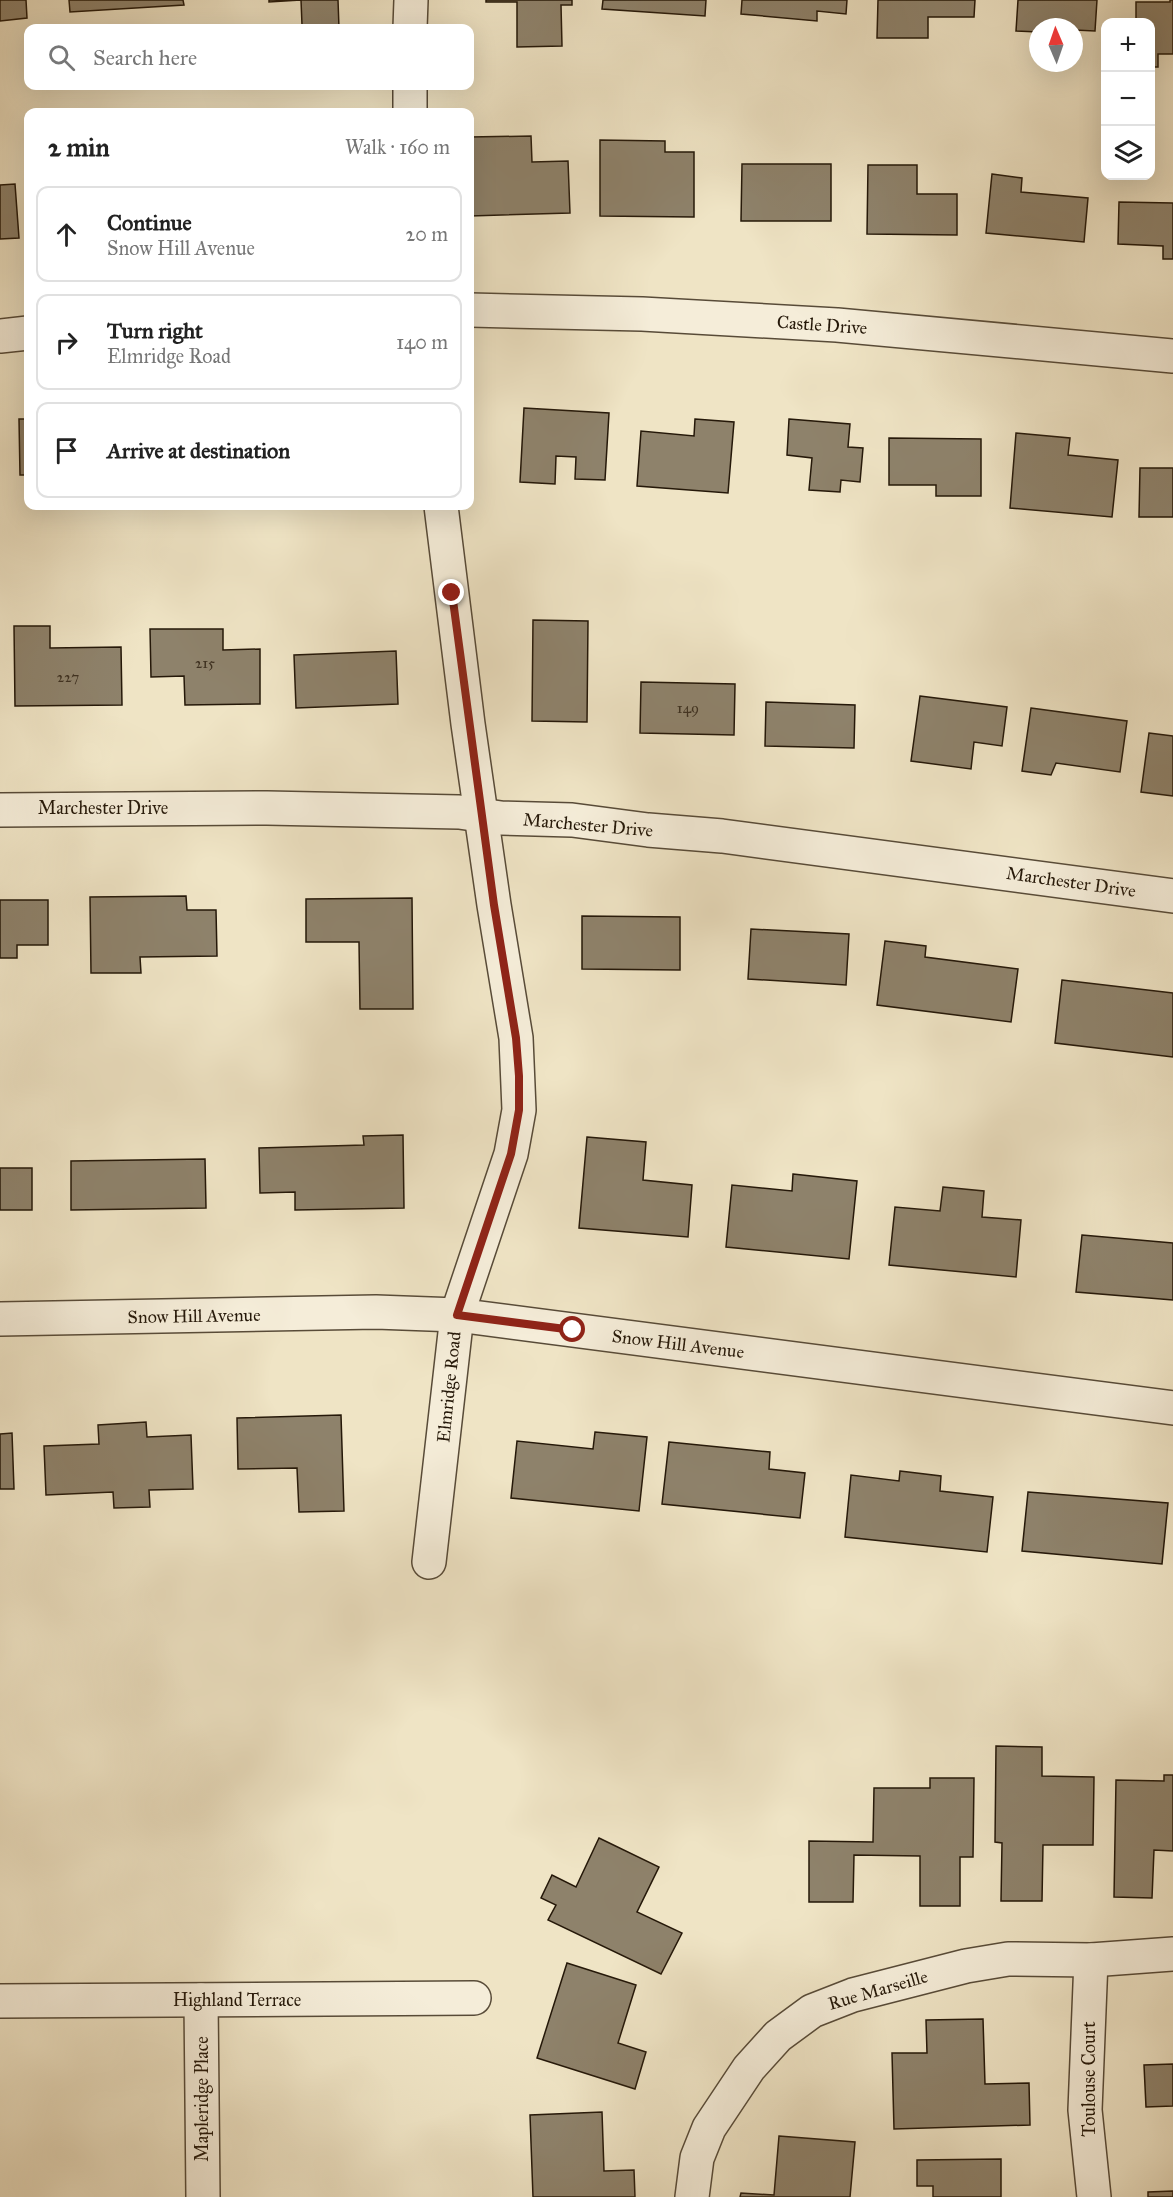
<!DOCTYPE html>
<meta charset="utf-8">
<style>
:root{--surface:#fff;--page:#f6f6f6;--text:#222;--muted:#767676;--line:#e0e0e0}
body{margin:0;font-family:"IM FELL Great Primer",serif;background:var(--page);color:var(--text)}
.controls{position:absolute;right:18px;top:18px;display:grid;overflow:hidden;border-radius:12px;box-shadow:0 6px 24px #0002}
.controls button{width:54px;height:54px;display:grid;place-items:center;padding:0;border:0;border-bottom:2px solid var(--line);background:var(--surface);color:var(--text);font:30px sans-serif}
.compass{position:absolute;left:1029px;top:18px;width:54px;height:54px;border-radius:50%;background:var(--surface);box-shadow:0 6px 24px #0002;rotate:358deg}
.stop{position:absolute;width:18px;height:18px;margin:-14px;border:4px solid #8f2418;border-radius:50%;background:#fff}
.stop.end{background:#8f2418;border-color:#fff;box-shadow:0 2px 6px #0008}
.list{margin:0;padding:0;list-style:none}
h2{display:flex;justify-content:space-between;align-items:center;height:78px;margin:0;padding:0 24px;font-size:26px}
h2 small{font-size:20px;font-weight:400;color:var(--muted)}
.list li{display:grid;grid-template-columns:39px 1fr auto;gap:18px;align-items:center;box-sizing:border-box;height:96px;margin:0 12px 12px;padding:0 12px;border:2px solid var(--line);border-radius:12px}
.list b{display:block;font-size:22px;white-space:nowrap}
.list p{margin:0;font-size:20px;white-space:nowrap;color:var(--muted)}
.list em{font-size:20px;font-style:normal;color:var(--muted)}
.icon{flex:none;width:33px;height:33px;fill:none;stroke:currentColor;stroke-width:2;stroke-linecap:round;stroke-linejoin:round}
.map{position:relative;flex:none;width:1173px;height:2197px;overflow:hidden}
.search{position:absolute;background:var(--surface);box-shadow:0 6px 24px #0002;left:24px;top:24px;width:450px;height:66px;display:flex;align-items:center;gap:15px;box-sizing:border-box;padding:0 21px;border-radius:12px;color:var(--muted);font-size:22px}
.panel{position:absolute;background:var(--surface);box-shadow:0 6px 24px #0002;left:24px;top:108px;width:450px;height:402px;border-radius:12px}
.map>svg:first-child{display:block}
.building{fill:#8e826b;stroke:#251809;stroke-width:1.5}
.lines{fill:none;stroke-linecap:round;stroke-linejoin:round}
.minor-casing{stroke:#584b38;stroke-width:36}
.minor{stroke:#f5edd9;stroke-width:33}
.route{stroke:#8f2418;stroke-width:8}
.labels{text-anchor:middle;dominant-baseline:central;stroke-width:4.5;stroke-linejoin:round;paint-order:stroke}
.number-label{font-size:15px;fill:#3f3222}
.street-label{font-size:18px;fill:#251809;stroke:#f5edd9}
</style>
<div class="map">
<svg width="1173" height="2197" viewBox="0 0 1173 2197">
<rect width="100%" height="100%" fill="#efe4c5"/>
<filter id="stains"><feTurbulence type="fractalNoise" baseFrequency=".00333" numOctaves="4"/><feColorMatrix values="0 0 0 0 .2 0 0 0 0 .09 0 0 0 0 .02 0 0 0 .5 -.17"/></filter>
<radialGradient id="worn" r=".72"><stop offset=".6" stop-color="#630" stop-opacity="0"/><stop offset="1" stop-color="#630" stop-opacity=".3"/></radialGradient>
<g class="building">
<path d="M0,0H26L27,18L0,21Z"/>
<path d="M69,0H183L184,5L70,12Z"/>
<path d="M269,0H338L339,28H268L267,26L302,25L301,0L269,2Z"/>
<path d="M486,0H572V5H561L562,46L517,47V2H486Z"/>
<path d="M603,0H706L705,16L602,9Z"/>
<path d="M742,0H847L846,14L817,11V21L741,14Z"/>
<path d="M878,0H975L974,17H928V38H877Z"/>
<path d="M1018,0H1097L1095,31L1075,30L1074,50V27H1038V32L1016,31Z"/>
<path d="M1170,0H1173V54H1158V67H1150V22H1136V2H1170Z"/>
<path d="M531,136L532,162L568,161L570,213L470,216V137Z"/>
<path d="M600,140L665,141V152H694V217L600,216Z"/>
<path d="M742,164H831V221H741Z"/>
<path d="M868,165H917V194H957V235L867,234Z"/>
<path d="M992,174L1022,178L1021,192L1088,198L1084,242L986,233Z"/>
<path d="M15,184L19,238L0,239V185Z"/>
<path d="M1119,202L1173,203V259H1163V246L1118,244Z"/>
<path d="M524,408L609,413L605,480L575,479L576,457L556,456L555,484L520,482Z"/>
<path d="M19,419H28V475H20Z"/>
<path d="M695,419L734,422L728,493L637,486L641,431L694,436Z"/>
<path d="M789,419L850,424L848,447L863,448L860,482L841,480L840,492L809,490L812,458L787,455Z"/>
<path d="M1016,433L1070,438L1068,455L1118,460L1112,517L1010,508Z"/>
<path d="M889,438L981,439V496H936V485H889Z"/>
<path d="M1140,468H1173V517H1139Z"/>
<path d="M533,620L588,621L587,722L532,721Z"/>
<path d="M14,626H50V648L121,647L122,705L15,706Z"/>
<path d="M150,629H223V650L260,649V704L185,705L184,676L151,677Z"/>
<path d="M396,651L398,704L296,708L294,655Z"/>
<path d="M641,682L735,684L734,735L640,733Z"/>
<path d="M920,696L1007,707L1002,746L974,742L971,769L911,761Z"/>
<path d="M766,702L855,705L854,748L765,746Z"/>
<path d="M1031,708L1127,721L1120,772L1056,763L1051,775L1022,771Z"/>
<path d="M1149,733L1173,736V796L1141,792Z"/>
<path d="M186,896L187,910H216L217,956L140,957L141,973H91L90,897Z"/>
<path d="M412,898L413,1009H360L359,942H306V899Z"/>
<path d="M0,900H48V945H17V958H0Z"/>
<path d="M582,916L680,917V970L582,969Z"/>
<path d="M751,929L849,934L846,985L748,979Z"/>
<path d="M885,941L926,946L925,957L1018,969L1011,1022L877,1005Z"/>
<path d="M1062,980L1173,993V1057L1055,1043Z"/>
<path d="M403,1135L404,1208L295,1210V1192L260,1193L259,1148L364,1145L363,1136Z"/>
<path d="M587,1137L646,1142L643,1180L692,1185L688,1237L579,1228Z"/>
<path d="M205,1159L206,1208L71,1210V1161Z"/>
<rect x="0" y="1168" width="32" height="42"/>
<path d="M793,1174L857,1181L849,1259L726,1247L732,1185L792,1191Z"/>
<path d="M943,1187L984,1191L982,1217L1021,1220L1016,1277L889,1265L895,1207L940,1211Z"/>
<path d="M1082,1235L1173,1243V1300L1076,1292Z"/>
<path d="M341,1415L344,1511L299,1512L297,1468L238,1469L237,1418Z"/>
<path d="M146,1422L147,1437L191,1435L193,1489L149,1490L150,1507L114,1508L113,1492L46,1495L44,1446L99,1444L98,1425Z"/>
<path d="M595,1432L647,1437L639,1511L511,1498L517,1441L593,1449Z"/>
<path d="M12,1433L14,1489H0V1434Z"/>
<path d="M669,1442L770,1452L769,1469L805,1473L800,1518L662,1504Z"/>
<path d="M900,1471L941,1476L940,1491L993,1497L987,1552L845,1537L851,1475L899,1481Z"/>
<path d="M1028,1492L1168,1503L1162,1564L1022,1551Z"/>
<path d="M996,1746L1042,1747V1776L1094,1777L1093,1845H1043L1042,1901H1001L1002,1843L995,1842Z"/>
<path d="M1164,1775H1173V1851L1154,1850L1152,1898L1114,1897L1116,1780L1164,1781Z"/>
<path d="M930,1778H974L973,1857H960V1906H920V1856L854,1855L853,1902H809V1841L873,1842L874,1788H930Z"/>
<path d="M599,1838L659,1867L637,1912L682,1933L661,1974L548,1920L556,1905L541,1898L552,1875L576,1887Z"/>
<path d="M567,1963L636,1985L618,2043L646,2052L635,2089L537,2058Z"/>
<path d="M983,2019L985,2084L1029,2083L1030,2125L894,2129L892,2053H927L926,2020Z"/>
<path d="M1173,2064V2106L1146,2107L1144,2065Z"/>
<path d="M602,2112L604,2171L634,2170L635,2197H533L530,2115Z"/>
<path d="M779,2136L855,2142L850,2197H740L741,2193L774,2195Z"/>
<path d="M1001,2159V2197H933V2186H917V2160Z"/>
<path d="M1173,2191V2197H1148V2192Z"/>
</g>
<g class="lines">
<g class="minor-casing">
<g id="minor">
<path d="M410,28L411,0"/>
<path d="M410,112V86"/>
<path d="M470,310L642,314L837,325L1173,356"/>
<path d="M0,336L28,333"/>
<path d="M0,810L267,808L459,812L501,818L572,820L648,830L722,836L1173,896"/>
<path d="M0,1319L376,1312L457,1315L1173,1408"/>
<path d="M429,1562L457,1315L511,1154L519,1110L516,1038L494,905L468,724L441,506"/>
<path d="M1091,1960L1085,2110L1094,2197"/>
<path d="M201,2000L203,2197"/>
<path d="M0,2001L474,1998"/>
<path d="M692,2197L697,2158L709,2128L749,2068L778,2036L812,2011L853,1995L966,1966L1008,1959L1091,1960L1173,1954"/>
</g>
</g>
<use href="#minor" class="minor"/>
</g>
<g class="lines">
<path class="route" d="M452,593L494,905L516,1038L519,1076V1110L511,1154L457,1315L573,1330"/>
</g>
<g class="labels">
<g class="number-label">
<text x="205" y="663">215</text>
<text x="68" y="677">227</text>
<text x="688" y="708">149</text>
</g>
<g class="street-label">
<text transform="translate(822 325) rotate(4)">Castle Drive</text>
<text x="103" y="808">Marchester Drive</text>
<text transform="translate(588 825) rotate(5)">Marchester Drive</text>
<text transform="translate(1071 882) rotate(8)">Marchester Drive</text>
<text transform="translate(194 1316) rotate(-1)">Snow Hill Avenue</text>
<text transform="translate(678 1344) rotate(7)">Snow Hill Avenue</text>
<text transform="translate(449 1387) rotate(-84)">Elmridge Road</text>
<text transform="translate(878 1990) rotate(-16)">Rue Marseille</text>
<text x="237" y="2000">Highland Terrace</text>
<text transform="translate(1089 2079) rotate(-90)">Toulouse Court</text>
<text transform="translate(202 2099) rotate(-90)">Mapleridge Place</text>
</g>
</g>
<rect width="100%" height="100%" filter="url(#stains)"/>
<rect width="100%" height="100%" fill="url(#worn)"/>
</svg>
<div class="controls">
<button>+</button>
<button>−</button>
<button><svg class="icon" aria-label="layers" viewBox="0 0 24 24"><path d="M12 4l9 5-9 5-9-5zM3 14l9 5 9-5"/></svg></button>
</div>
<svg class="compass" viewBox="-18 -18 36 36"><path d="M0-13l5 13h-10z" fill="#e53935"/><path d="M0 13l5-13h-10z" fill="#767676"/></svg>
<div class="stop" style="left:573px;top:1330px"></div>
<div class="stop end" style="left:452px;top:593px"></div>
<div class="search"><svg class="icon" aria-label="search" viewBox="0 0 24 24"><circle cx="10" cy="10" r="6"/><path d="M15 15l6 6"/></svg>Search here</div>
<section class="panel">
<h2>2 min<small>Walk · 160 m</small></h2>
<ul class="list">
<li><svg class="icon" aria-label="ahead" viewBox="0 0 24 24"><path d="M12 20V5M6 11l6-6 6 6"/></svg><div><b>Continue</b><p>Snow Hill Avenue</p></div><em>20 m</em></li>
<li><svg class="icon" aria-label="right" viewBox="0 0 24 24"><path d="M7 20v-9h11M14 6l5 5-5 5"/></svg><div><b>Turn right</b><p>Elmridge Road</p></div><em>140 m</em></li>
<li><svg class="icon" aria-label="arrive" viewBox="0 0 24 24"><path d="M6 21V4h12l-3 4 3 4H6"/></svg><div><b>Arrive at destination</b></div></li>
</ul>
</section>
</div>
